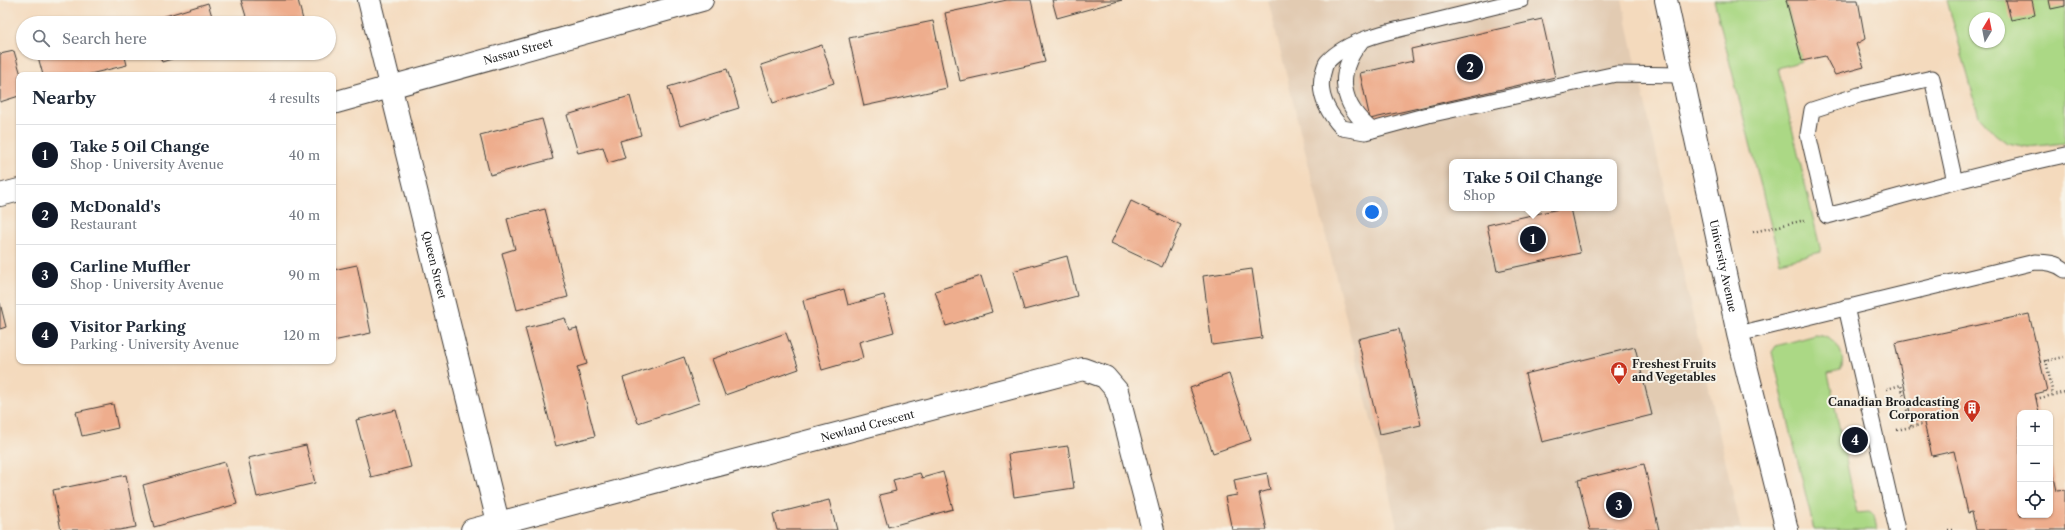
<!DOCTYPE html>
<meta charset="utf-8">
<style>
:root{--surface:#fff;--page:#f6f6f7;--text:#1f2937;--muted:#747a83;--line:#e0e1e3;--accent:#111827}
body{margin:0;font-family:"Libre Caslon Text",serif;background:var(--page);color:var(--text)}
.controls{position:absolute;right:12px;bottom:12px;display:grid;overflow:hidden;border-radius:8px;box-shadow:0 1px 3px #0004}
.controls button{width:36px;height:36px;display:grid;place-items:center;padding:0;border:0;border-bottom:1px solid var(--line);background:var(--surface);color:var(--text);font:20px sans-serif}
.compass{position:absolute;left:1969px;top:12px;width:36px;height:36px;border-radius:50%;background:var(--surface);box-shadow:0 1px 3px #0004;rotate:10deg}
.you{position:absolute;left:1372px;top:212px;width:14px;height:14px;margin:-10px;border:3px solid #fff;border-radius:50%;background:#1a73e8;box-shadow:0 0 0 6px #1a73e833}
.badge{display:grid;place-items:center;width:26px;height:26px;border-radius:50%;background:var(--accent);color:#fff;font-size:13px;font-weight:700}
.pin{position:absolute;translate:-50% -50%;border:2px solid #fff;box-shadow:0 1px 4px #0006}
.popup{position:absolute;left:1449px;top:159px;width:168px;height:52px;box-sizing:border-box;display:grid;place-content:center;border-radius:8px;background:var(--surface);filter:drop-shadow(0 1px 3px #0005);font-size:13px;white-space:nowrap;color:var(--muted)}
.popup b{font-size:15px;color:var(--text)}
.popup::after{content:'';position:absolute;left:50%;top:100%;margin-left:-8px;border:8px solid transparent;border-top-color:var(--surface)}
.list{margin:0;padding:0;list-style:none}
h2{display:flex;justify-content:space-between;align-items:center;height:52px;margin:0;padding:0 16px;font-size:17px}
h2 small{font-size:13px;font-weight:400;color:var(--muted)}
.list li{display:grid;grid-template-columns:26px 1fr auto;gap:12px;align-items:center;box-sizing:border-box;height:60px;padding:0 16px;border-top:1px solid var(--line)}
.list b{display:block;font-size:15px;white-space:nowrap}
.list p{margin:0;font-size:13px;white-space:nowrap;color:var(--muted)}
.list em{font-size:13px;font-style:normal;color:var(--muted)}
.icon{flex:none;width:22px;height:22px;fill:none;stroke:currentColor;stroke-width:2;stroke-linecap:round;stroke-linejoin:round}
.map{position:relative;flex:none;width:2065px;height:530px;overflow:hidden}
.search{position:absolute;background:var(--surface);box-shadow:0 1px 3px #0004;left:16px;top:16px;width:320px;height:44px;display:flex;align-items:center;gap:10px;box-sizing:border-box;padding:0 14px;border-radius:22px;color:var(--muted);font-size:15px}
.panel{position:absolute;background:var(--surface);box-shadow:0 1px 3px #0004;left:16px;top:72px;width:320px;height:292px;border-radius:8px}
.map>svg:first-child{display:block}
.built{fill:#e2cbb2;fill-rule:evenodd}
.green{fill:#abd885;stroke:#647a50;fill-rule:evenodd}
.building{fill:#eead8d}
.lines{fill:none;stroke-linecap:round;stroke-linejoin:round}
.lane-casing{stroke:#3c3834;stroke-width:17}
.street-casing{stroke:#3c3834;stroke-width:24}
.secondary-casing{stroke:#3c3834;stroke-width:24}
.primary-casing{stroke:#3c3834;stroke-width:24}
.path{stroke:#3c3834;stroke-width:2.5;stroke-dasharray:1 3;stroke-linecap:butt}
.lane{stroke:#fff;stroke-width:15}
.street{stroke:#fff;stroke-width:22}
.secondary{stroke:#fff;stroke-width:22}
.primary{stroke:#fff;stroke-width:22}
.labels{text-anchor:middle;dominant-baseline:central;stroke-width:4;stroke-linejoin:round;paint-order:stroke}
.street-label{font-size:11px;fill:#1c1c1c;stroke:#f7f3e8}
.poi-label{font-size:11px;font-weight:bold;fill:#1c1c1c;stroke:#f7f3e8;text-anchor:start}
</style>
<div class="map">
<svg width="2065" height="530" viewBox="0 0 2065 530">
<rect width="100%" height="100%" fill="#f7f3e8"/>
<filter id="ink" filterUnits="userSpaceOnUse"><feTurbulence type="fractalNoise" baseFrequency=".025" numOctaves="2"/><feDisplacementMap in="SourceGraphic" scale="8" xChannelSelector="R" yChannelSelector="G"/><feConvolveMatrix kernelMatrix="1 2 1 2 8 2 1 2 1" color-interpolation-filters="sRGB"/></filter>
<filter id="wash" filterUnits="userSpaceOnUse"><feTurbulence type="fractalNoise" baseFrequency=".012" numOctaves="4" result="noise"/><feDisplacementMap in="SourceGraphic" scale="16" xChannelSelector="R" yChannelSelector="G"/><feGaussianBlur stdDeviation="0.9" result="paint"/><feColorMatrix in="noise" values="0 0 0 0 0 0 0 0 0 0 0 0 0 0 0 0 0 1.4 0 .05"/><feComposite in="paint" operator="in"/></filter>
<g filter="url(#wash)">
<rect width="100%" height="100%" fill="#f4dabd"/>
<path class="built" d="M1268,0H1622L1741,530H1398ZM1452,162H1614V208H1452Z"/>
<g class="green">
<path d="M1714,0H1786L1802,61L1778,68L1821,252L1780,262Z"/>
<path d="M1947,0H2065V143L2028,147L2007,143L1995,134L1979,116ZM1975,18H1999V42H1975Z"/>
<path d="M1816,335C1833,337 1845,349 1842,367L1840,370L1828,373L1857,513L1869,512L1874,515L1877,530H1814L1772,352L1776,346Z"/>
</g>
<g id="blocks">
<g class="building">
<path d="M241,0H298L303,20L292,23H248Z"/>
<path d="M1007,0H1031L1045,62L960,81L945,13Z"/>
<path d="M1052,0H1122L1057,18Z"/>
<path d="M1786,0H1858L1865,39L1856,44L1864,67L1835,75L1825,56L1802,61Z"/>
<path d="M2006,0H2032L2035,15L2011,20Z"/>
<path d="M2049,0H2065V6L2051,9Z"/>
<path d="M208,3L214,23H149V21Z"/>
<path d="M1542,19L1555,77L1370,119L1360,73L1413,61L1411,49Z"/>
<path d="M933,21L947,88L864,106L849,38Z"/>
<path d="M822,45L834,83L773,103L761,65Z"/>
<path d="M14,51L21,75H19V96L0,102V54Z"/>
<path d="M37,53H124L127,65L86,75H43Z"/>
<path d="M159,53H191L162,62Z"/>
<path d="M727,69L739,108L680,126L668,87Z"/>
<path d="M630,96L641,135L620,141L625,158L608,163L603,147L578,153L567,115Z"/>
<path d="M542,119L553,159L490,175L480,135Z"/>
<path d="M1131,201L1181,225L1162,267L1111,243Z"/>
<path d="M1563,208H1570L1580,253L1497,271L1487,225Z"/>
<path d="M545,209L568,297L517,310L502,253L515,249L507,219Z"/>
<path d="M1067,256L1077,296L1024,310L1013,271Z"/>
<path d="M357,265L371,333L333,341V270Z"/>
<path d="M1252,269L1262,338L1212,345L1203,276Z"/>
<path d="M981,276L992,312L946,326L935,291Z"/>
<path d="M844,289L848,305L884,295L894,332L859,342L863,358L822,370L803,301Z"/>
<path d="M0,303L6,327L0,329Z"/>
<path d="M2029,314L2047,391L2035,394L2039,413H2020V515H2050L2051,463L2057,491L2065,490V530H1976L1972,512L1968,513L1954,451L1932,456L1923,419L1912,422L1895,343Z"/>
<path d="M565,318L569,330L577,328L587,364L577,367L595,436L556,446L525,328Z"/>
<path d="M1399,329L1421,425L1380,434L1358,339Z"/>
<path d="M786,333L799,369L725,395L712,359Z"/>
<path d="M1635,347L1652,415L1542,442L1525,374Z"/>
<path d="M684,357L699,403L638,423L623,378Z"/>
<path d="M1229,374L1251,440L1213,453L1190,388Z"/>
<path d="M113,404L118,428L82,436L76,412Z"/>
<path d="M396,410L411,467L371,477L356,420Z"/>
<path d="M306,445L315,483L257,497L248,458Z"/>
<path d="M1068,446L1074,488L1014,497L1008,454Z"/>
<path d="M225,462L237,504L154,527L143,485Z"/>
<path d="M1644,464L1659,530H1590L1578,480Z"/>
<path d="M943,472L953,509L888,527L879,495L896,491L893,480L920,473L922,478Z"/>
<path d="M1267,473L1270,490L1259,493L1267,530H1232L1225,497L1237,495L1234,480Z"/>
<path d="M126,475L136,527L119,530H61L53,490Z"/>
<path d="M829,500L837,530H777L773,514Z"/>
</g>
</g>
</g>
<g filter="url(#ink)">
<use href="#blocks" fill-opacity="0" stroke="#3c3834" stroke-width="1"/>
<g class="lines">
<g class="lane-casing">
<g id="lane">
<path d="M1521,0C1492,7 1463,14 1435,21C1402,29 1351,36 1327,62C1325,64 1324,70 1323,73C1317,94 1328,113 1342,128L1365,132L1428,115L1616,74L1682,75"/>
<path d="M1360,43C1335,74 1341,105 1372,130"/>
<path d="M1955,182L1932,78L1859,95L1812,110L1808,134L1827,216C1906,195 1985,172 2065,155"/>
<path d="M1846,307L1897,530"/>
<path d="M1738,334L2035,262C2047,262 2056,263 2065,270"/>
</g>
</g>
<g class="street-casing">
<g id="street">
<path id="s1" d="M472,530L1083,369L1105,377L1117,391L1153,530"/>
</g>
</g>
<g class="secondary-casing">
<g id="secondary">
<path id="s2" d="M369,0L500,530"/>
<path id="s3" d="M333,103L702,0"/>
<path d="M0,195L19,190"/>
</g>
</g>
<g class="primary-casing">
<g id="primary">
<path id="s4" d="M1666,0L1738,334L1787,530"/>
</g>
</g>
<g class="path">
<path d="M1753,232L1805,220"/>
<path d="M2046,360L2053,395"/>
<path d="M2040,362L2064,357"/>
<path d="M1887,389L1901,385L1911,427"/>
<path d="M2036,399L2065,392"/>
<path d="M1897,430L1924,424"/>
<path d="M1948,530H1953"/>
</g>
<use href="#lane" class="lane"/>
<use href="#street" class="street"/>
<use href="#secondary" class="secondary"/>
<use href="#primary" class="primary"/>
</g>
</g>
<defs>
<g id="shop-pin" transform="scale(0.9)"><path d="M0 17L-7.5 6A9.5 9.5 0 1 1 7.5 6Z" fill="#c8321e" stroke="#f7f3e8"/><path d="M-5-2.5h2.3a2.7 3.5 0 0 1 5.4 0H5L5.5 6h-11ZM-1.5-2.5h3a1.5 2.3 0 0 0-3 0Z" fill="#fff"/></g>
<g id="building-pin" transform="scale(0.9)"><path d="M0 17L-7.5 6A9.5 9.5 0 1 1 7.5 6Z" fill="#c8321e" stroke="#f7f3e8"/><path d="M-4-6H4V6H1V3H-1V6H-4ZM-2.5-4.3h1.7v1.8h-1.7ZM.8-4.3h1.7v1.8H.8ZM-2.5-1h1.7V.8h-1.7ZM.8-1h1.7V.8H.8Z" fill="#fff"/></g>
</defs>
<g fill-rule="evenodd">
<use href="#shop-pin" x="1619" y="370"/>
<use href="#building-pin" x="1972" y="408"/>
</g>
<g class="labels">
<g class="street-label">
<text stroke="none"><textPath href="#s3" startOffset="192">Nassau Street</textPath></text>
<text stroke="none"><textPath href="#s2" startOffset="273">Queen Street</textPath></text>
<text stroke="none"><textPath href="#s4" startOffset="272">University Avenue</textPath></text>
<text stroke="none"><textPath href="#s1" startOffset="409">Newland Crescent</textPath></text>
</g>
<g class="poi-label">
<text x="1632" y="364">Freshest Fruits<tspan x="1632" dy="13">and Vegetables</tspan></text>
<text x="1959" y="402" text-anchor="end">Canadian Broadcasting<tspan x="1959" dy="13">Corporation</tspan></text>
</g>
</g>
</svg>
<div class="controls">
<button>+</button>
<button>−</button>
<button><svg class="icon" aria-label="locate" viewBox="0 0 24 24"><circle cx="12" cy="12" r="6"/><path d="M12 2v4M12 18v4M2 12h4M18 12h4"/></svg></button>
</div>
<svg class="compass" viewBox="-18 -18 36 36"><path d="M0-13l5 13h-10z" fill="#e53935"/><path d="M0 13l5-13h-10z" fill="#747a83"/></svg>
<div class="you"></div>
<div class="pin badge" style="left:1533px;top:239px">1</div>
<div class="popup"><b>Take 5 Oil Change</b>Shop</div>
<div class="pin badge" style="left:1470px;top:67px">2</div>
<div class="pin badge" style="left:1619px;top:505px">3</div>
<div class="pin badge" style="left:1855px;top:440px">4</div>
<div class="search"><svg class="icon" aria-label="search" viewBox="0 0 24 24"><circle cx="10" cy="10" r="6"/><path d="M15 15l6 6"/></svg>Search here</div>
<section class="panel">
<h2>Nearby<small>4 results</small></h2>
<ul class="list">
<li><span class="badge">1</span><div><b>Take 5 Oil Change</b><p>Shop · University Avenue</p></div><em>40 m</em></li>
<li><span class="badge">2</span><div><b>McDonald's</b><p>Restaurant</p></div><em>40 m</em></li>
<li><span class="badge">3</span><div><b>Carline Muffler</b><p>Shop · University Avenue</p></div><em>90 m</em></li>
<li><span class="badge">4</span><div><b>Visitor Parking</b><p>Parking · University Avenue</p></div><em>120 m</em></li>
</ul>
</section>
</div>
